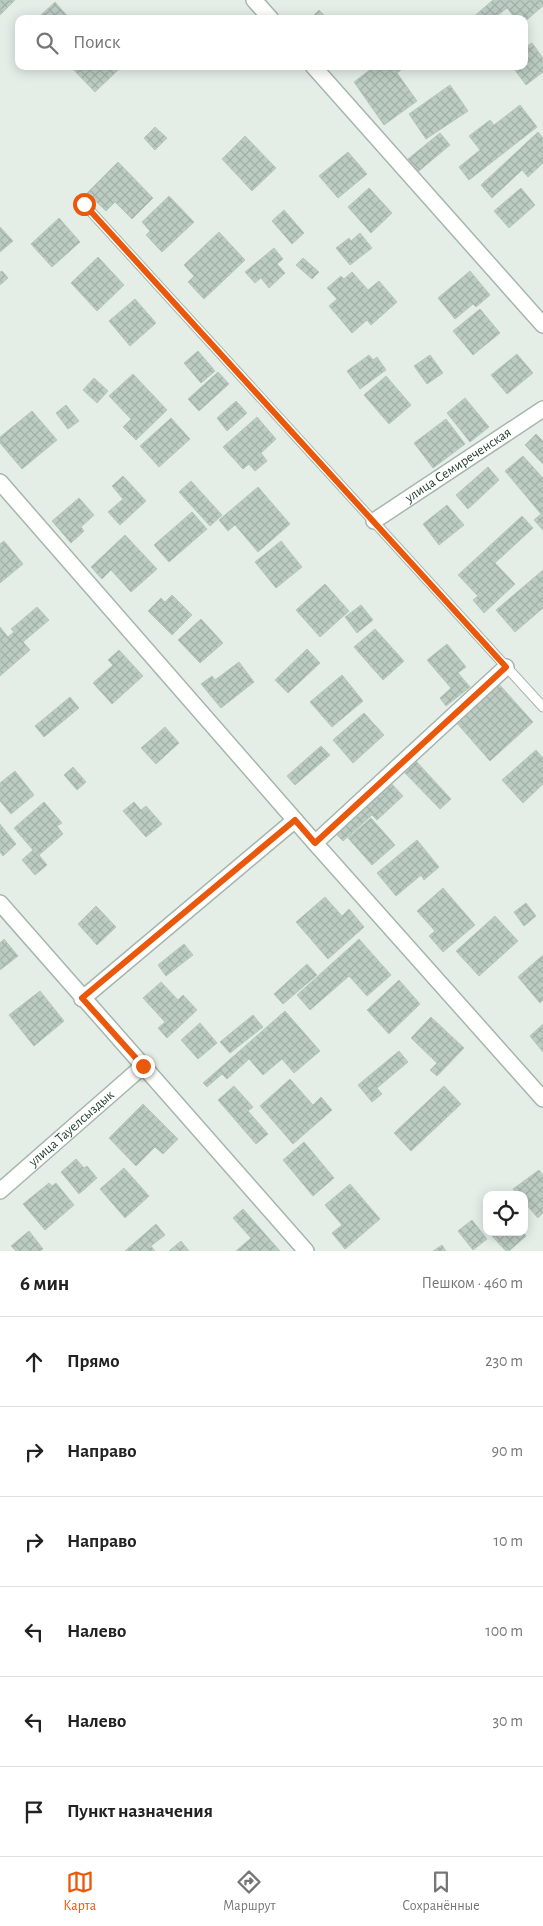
<!DOCTYPE html>
<html lang="ru">
<meta charset="utf-8">
<style>
:root{--surface:#fff;--page:#f2f2f2;--text:#222;--muted:#767676;--line:#e0e0e0;--accent:#ea580c}
body{margin:0;font-family:"Alegreya Sans",sans-serif;background:var(--page);color:var(--text)}
.controls{position:absolute;right:15px;bottom:15px;display:grid;overflow:hidden;border-radius:10px;box-shadow:0 2px 12px #0003}
.controls button{width:45px;height:45px;display:grid;place-items:center;padding:0;border:0;border-bottom:1px solid var(--line);background:var(--surface);color:var(--text);font:25px sans-serif}
.stop{position:absolute;width:15px;height:15px;margin:-11px;border:4px solid #ea580c;border-radius:50%;background:#fff}
.stop.end{background:#ea580c;border-color:#fff;box-shadow:0 1px 5px #0008}
.list{margin:0;padding:0;list-style:none}
h2{display:flex;justify-content:space-between;align-items:center;height:65px;margin:0;padding:0 20px;font-size:21px}
h2 small{font-size:16px;font-weight:400;color:var(--muted)}
.list li{display:grid;grid-template-columns:32px 1fr auto;gap:15px;align-items:center;box-sizing:border-box;height:90px;padding:0 20px;border-top:1px solid var(--line)}
.list b{display:block;font-size:19px;white-space:nowrap}
.list em{font-size:16px;font-style:normal;color:var(--muted)}
.icon{flex:none;width:28px;height:28px;fill:none;stroke:currentColor;stroke-width:2;stroke-linecap:round;stroke-linejoin:round}
.map{position:relative;flex:none;width:543px;height:1251px;overflow:hidden}
.search{position:absolute;background:var(--surface);box-shadow:0 2px 12px #0003;left:15px;right:15px;top:15px;height:55px;display:flex;align-items:center;gap:12px;box-sizing:border-box;padding:0 18px;border-radius:10px;color:var(--muted);font-size:19px}
.sheet{height:605px;background:var(--surface)}
nav{display:flex;justify-content:space-around;align-items:center;box-sizing:border-box;height:70px;border-top:1px solid var(--line);background:var(--surface);font-size:14px;color:var(--muted)}
nav a{display:grid;justify-items:center;gap:2px}
nav .on{color:var(--accent)}
.map>svg:first-child{display:block}
.building{fill:url(#building-cross-hatch);stroke:#b6c8bd}
.lines{fill:none;stroke-linecap:round;stroke-linejoin:round}
.lane-casing{stroke:#a6b6ad;stroke-width:11}
.street-casing{stroke:#a6b6ad;stroke-width:18}
.lane{stroke:#fff;stroke-width:9}
.street{stroke:#fff;stroke-width:15}
.route{stroke:#ea580c;stroke-width:6}
.labels{text-anchor:middle;dominant-baseline:central;stroke-width:4;stroke-linejoin:round;paint-order:stroke}
.street-label{font-size:14px;fill:#234032;stroke:#f5faf6}
</style>
<div class="map">
<svg width="543" height="1251" viewBox="0 0 543 1251">
<defs>
<pattern id="building-cross-hatch" width="8" height="8" patternUnits="userSpaceOnUse" patternTransform="scale(1.25)"><rect width="8" height="8" fill="#bcccc2"/><path d="M0 0l8 8M0 8l8-8" fill="none" stroke="#a1b0a7"/></pattern>
</defs>
<rect width="100%" height="100%" fill="#e4eee7"/>
<g class="building">
<path d="M0,0H15L0,15Z"/>
<path d="M493,0H543V6L524,22V19H516L507,8L493,19H471Z"/>
<path d="M55,2L70,19H42L40,16Z"/>
<path d="M319,10L328,19H310Z"/>
<path d="M532,43L543,58V72L526,85L512,66H524V48Z"/>
<path d="M70,66H114L118,70L95,92Z"/>
<path d="M375,66H406L397,73L417,101L384,125L354,82Z"/>
<path d="M450,85L468,111L426,139L409,114Z"/>
<path d="M520,105L537,127L469,180L459,167L480,150L469,136L490,120L494,125Z"/>
<path d="M155,127L167,138L155,150L144,138Z"/>
<path d="M538,132L543,138V163L528,177L522,170L492,198L481,185Z"/>
<path d="M440,133L450,145L419,171L408,159Z"/>
<path d="M245,136L276,168L252,191L222,159Z"/>
<path d="M348,152L367,174L338,198L319,176Z"/>
<path d="M118,162L153,198L132,219L115,202L106,211L87,193Z"/>
<path d="M369,188L392,213L371,233L348,207Z"/>
<path d="M521,188L535,205L509,228L494,211Z"/>
<path d="M169,196L194,222L162,252L146,235L150,231L142,222Z"/>
<path d="M284,210L304,233L292,244L272,221Z"/>
<path d="M59,218L80,242L52,267L31,244Z"/>
<path d="M0,227L13,241L0,252Z"/>
<path d="M219,232L245,260L204,299L188,282L194,276L184,265Z"/>
<path d="M360,233L372,248L350,265L336,248L349,238L351,241Z"/>
<path d="M274,248L283,259L277,264L285,273L269,288L261,278L255,283L245,272Z"/>
<path d="M98,257L124,285L97,311L71,283Z"/>
<path d="M303,258L319,272L312,279L296,265Z"/>
<path d="M2,271L8,278L0,285V272Z"/>
<path d="M470,271L490,295L476,307L473,304L455,319L438,298Z"/>
<path d="M352,272L368,290L379,281L397,302L371,325L367,320L352,333L329,306L337,299L327,288L341,276L344,279Z"/>
<path d="M135,299L156,323L130,346L109,321Z"/>
<path d="M480,309L500,333L473,355L453,331Z"/>
<path d="M198,351L215,371L201,383L184,363Z"/>
<path d="M517,354L533,373L507,394L491,375Z"/>
<path d="M369,355L373,360L377,357L386,370L360,389L347,371Z"/>
<path d="M430,355L443,373L427,384L414,366Z"/>
<path d="M218,372L229,384L199,411L188,399Z"/>
<path d="M133,374L167,410L136,440L123,427L131,419L109,396Z"/>
<path d="M386,376L411,405L389,424L364,395Z"/>
<path d="M94,378L108,391L97,403L83,390Z"/>
<path d="M465,398L489,427L470,442L447,413Z"/>
<path d="M236,401L247,413L227,431L217,418Z"/>
<path d="M66,405L79,421L68,429L56,413Z"/>
<path d="M32,411L57,440L22,469L0,443V437Z"/>
<path d="M257,417L276,439L261,453L267,461L255,471L249,464L243,469L223,447Z"/>
<path d="M171,418L190,439L159,467L140,446Z"/>
<path d="M446,419L465,444L433,468L414,443Z"/>
<path d="M536,434L543,441V464L525,445Z"/>
<path d="M523,456L543,478V530L534,520L541,514L505,471Z"/>
<path d="M488,467L499,480L468,509L456,495Z"/>
<path d="M123,476L146,501L120,525L108,512L123,499L112,486Z"/>
<path d="M191,481L222,515L210,526L179,492Z"/>
<path d="M258,487L290,524L258,552L235,525L228,531L219,520Z"/>
<path d="M79,498L94,515L81,527L84,531L71,543L52,521Z"/>
<path d="M447,505L464,525L439,545L423,524Z"/>
<path d="M192,512L207,529L169,562L154,545Z"/>
<path d="M522,516L533,528L495,563L515,584L484,613L473,600L478,596L458,575Z"/>
<path d="M125,535L157,569L131,592L111,570L102,579L91,567Z"/>
<path d="M4,541L23,564L0,583V544Z"/>
<path d="M281,541L302,567L276,588L255,562Z"/>
<path d="M543,570V608L515,632L496,610Z"/>
<path d="M325,584L349,611L320,637L296,610Z"/>
<path d="M172,595L192,615L172,635L148,611L161,598L165,602Z"/>
<path d="M361,605L373,620L357,633L345,617Z"/>
<path d="M37,607L49,620L23,642L30,650L0,676V627L8,637L14,632L11,629Z"/>
<path d="M201,619L223,643L200,663L178,640Z"/>
<path d="M375,629L404,661L383,680L354,647Z"/>
<path d="M447,644L466,667L458,673L470,687L446,706L440,698L451,688L427,660Z"/>
<path d="M307,649L320,663L288,693L275,680Z"/>
<path d="M119,650L143,676L112,704L93,683L113,665L108,660Z"/>
<path d="M239,662L254,682L221,708L201,684L212,676L215,680Z"/>
<path d="M342,675L363,701L332,727L310,702Z"/>
<path d="M498,683L533,722L490,761L455,721Z"/>
<path d="M70,697L79,708L44,737L35,726Z"/>
<path d="M364,713L384,735L353,763L333,740Z"/>
<path d="M165,727L179,743L156,764L141,748Z"/>
<path d="M321,746L330,755L295,785L287,776Z"/>
<path d="M536,750L543,758V784L523,803L502,780Z"/>
<path d="M415,760L451,799L440,809L403,771Z"/>
<path d="M73,767L86,782L77,790L64,775Z"/>
<path d="M15,771L34,795L11,814L0,801V783Z"/>
<path d="M388,780L403,796L377,820L372,815L343,841L333,831Z"/>
<path d="M44,802L62,823L57,826L63,834L39,855L47,865L35,875L22,860L33,850L14,828Z"/>
<path d="M134,802L141,810L146,806L162,824L146,837L123,811Z"/>
<path d="M371,818L395,845L372,865L348,838Z"/>
<path d="M0,824L16,844L3,856L0,852Z"/>
<path d="M417,840L439,867L424,880L421,875L396,896L377,873Z"/>
<path d="M443,888L475,925L443,952L429,936L435,931L417,911Z"/>
<path d="M325,897L342,916L349,909L364,927L328,959L296,922Z"/>
<path d="M526,903L536,916L524,926L514,912Z"/>
<path d="M96,906L116,927L97,945L78,924Z"/>
<path d="M495,916L518,941L479,976L456,951Z"/>
<path d="M4,939L18,956L0,970V943Z"/>
<path d="M359,939L391,975L367,996L349,976L310,1010L297,995Z"/>
<path d="M184,944L193,955L166,976L158,965Z"/>
<path d="M543,955V1000L540,1003L518,977Z"/>
<path d="M307,964L317,975L283,1004L274,994Z"/>
<path d="M399,980L420,1004L389,1034L367,1010Z"/>
<path d="M161,982L178,1000L183,995L197,1010L167,1038L158,1028L165,1022L143,998Z"/>
<path d="M40,991L64,1021L34,1046L9,1015Z"/>
<path d="M285,1011L320,1051L294,1073L282,1059L263,1075L249,1059L227,1079L222,1074L207,1087L203,1083Z"/>
<path d="M253,1015L263,1027L230,1053L220,1042Z"/>
<path d="M431,1017L464,1048L437,1076L430,1070L437,1063L411,1038Z"/>
<path d="M200,1023L217,1043L198,1059L181,1040Z"/>
<path d="M543,1024V1052L530,1036Z"/>
<path d="M399,1051L408,1062L377,1088L382,1094L372,1102L358,1085Z"/>
<path d="M290,1079L313,1105L321,1097L332,1110L293,1144L260,1106Z"/>
<path d="M234,1086L253,1107L248,1111L268,1134L256,1144L218,1100Z"/>
<path d="M444,1086L461,1104L411,1151L394,1133Z"/>
<path d="M143,1104L178,1139L163,1154L155,1147L136,1166L109,1138Z"/>
<path d="M304,1142L334,1178L313,1196L283,1160Z"/>
<path d="M76,1159L84,1168L87,1166L97,1178L79,1194L61,1172Z"/>
<path d="M124,1168L149,1196L125,1218L100,1189Z"/>
<path d="M539,1170L543,1175V1213L538,1218L524,1202V1195H518L513,1189Z"/>
<path d="M49,1183L52,1186L56,1183L74,1205L45,1230L23,1204Z"/>
<path d="M350,1184L380,1219L345,1249L332,1233L342,1225L325,1205Z"/>
<path d="M243,1209L280,1251H236L251,1238L233,1218Z"/>
<path d="M472,1220L487,1239L473,1250L458,1231Z"/>
<path d="M156,1224L165,1235L151,1246L155,1251H125Z"/>
<path d="M29,1231L43,1249L40,1251H16L11,1246Z"/>
<path d="M496,1232H523L526,1236L509,1251H506L492,1236Z"/>
<path d="M181,1241L189,1251H169Z"/>
<path d="M442,1245L446,1251H433Z"/>
</g>
<g class="lines">
<g class="lane-casing">
<path id="lane" d="M84,204L543,707"/>
</g>
<g class="street-casing">
<g id="street">
<path d="M254,0L271,19"/>
<path d="M313,66L543,325"/>
<path d="M0,482L315,843L543,1099"/>
<path id="s1" d="M374,521L543,409"/>
<path d="M315,843L506,667"/>
<path d="M0,903L306,1251"/>
<path d="M82,999L295,820"/>
<path id="s2" d="M0,1191L143,1066"/>
</g>
</g>
<use href="#lane" class="lane"/>
<use href="#street" class="street"/>
</g>
<g class="lines">
<path class="route" d="M84,204L506,667L315,843L295,820L82,998L143,1066"/>
</g>
<g class="labels">
<g class="street-label">
<text stroke="none"><textPath href="#s1" startOffset="101">улица Семиреченская</textPath></text>
<text stroke="none"><textPath href="#s2" startOffset="95">улица Тауелсыздык</textPath></text>
</g>
</g>
</svg>
<div class="controls">
<button><svg class="icon" aria-label="locate" viewBox="0 0 24 24"><circle cx="12" cy="12" r="6"/><path d="M12 2v4M12 18v4M2 12h4M18 12h4"/></svg></button>
</div>
<div class="stop" style="left:84px;top:204px"></div>
<div class="stop end" style="left:143px;top:1066px"></div>
<div class="search"><svg class="icon" aria-label="search" viewBox="0 0 24 24"><circle cx="10" cy="10" r="6"/><path d="M15 15l6 6"/></svg>Поиск</div>
</div>
<section class="sheet">
<h2>6 мин<small>Пешком · 460 m</small></h2>
<ul class="list">
<li><svg class="icon" aria-label="ahead" viewBox="0 0 24 24"><path d="M12 20V5M6 11l6-6 6 6"/></svg><div><b>Прямо</b></div><em>230 m</em></li>
<li><svg class="icon" aria-label="right" viewBox="0 0 24 24"><path d="M7 20v-9h11M14 6l5 5-5 5"/></svg><div><b>Направо</b></div><em>90 m</em></li>
<li><svg class="icon" aria-label="right" viewBox="0 0 24 24"><path d="M7 20v-9h11M14 6l5 5-5 5"/></svg><div><b>Направо</b></div><em>10 m</em></li>
<li><svg class="icon" aria-label="left" viewBox="0 0 24 24"><path d="M17 20v-9H6M10 6l-5 5 5 5"/></svg><div><b>Налево</b></div><em>100 m</em></li>
<li><svg class="icon" aria-label="left" viewBox="0 0 24 24"><path d="M17 20v-9H6M10 6l-5 5 5 5"/></svg><div><b>Налево</b></div><em>30 m</em></li>
<li><svg class="icon" aria-label="arrive" viewBox="0 0 24 24"><path d="M6 21V4h12l-3 4 3 4H6"/></svg><div><b>Пункт назначения</b></div></li>
</ul>
</section>
<nav>
<a class="on"><svg class="icon" aria-label="map" viewBox="0 0 24 24"><path d="M3 6l6-2 6 2 6-2v14l-6 2-6-2-6 2zM9 4v14M15 6v14"/></svg>Карта</a>
<a><svg class="icon" aria-label="directions" viewBox="0 0 24 24"><path d="M12 3l9 9-9 9-9-9zM9 14v-3h6M13 9l2 2-2 2"/></svg>Маршрут</a>
<a><svg class="icon" aria-label="saved" viewBox="0 0 24 24"><path d="M7 4h10v16l-5-4-5 4z"/></svg>Сохранённые</a>
</nav>
